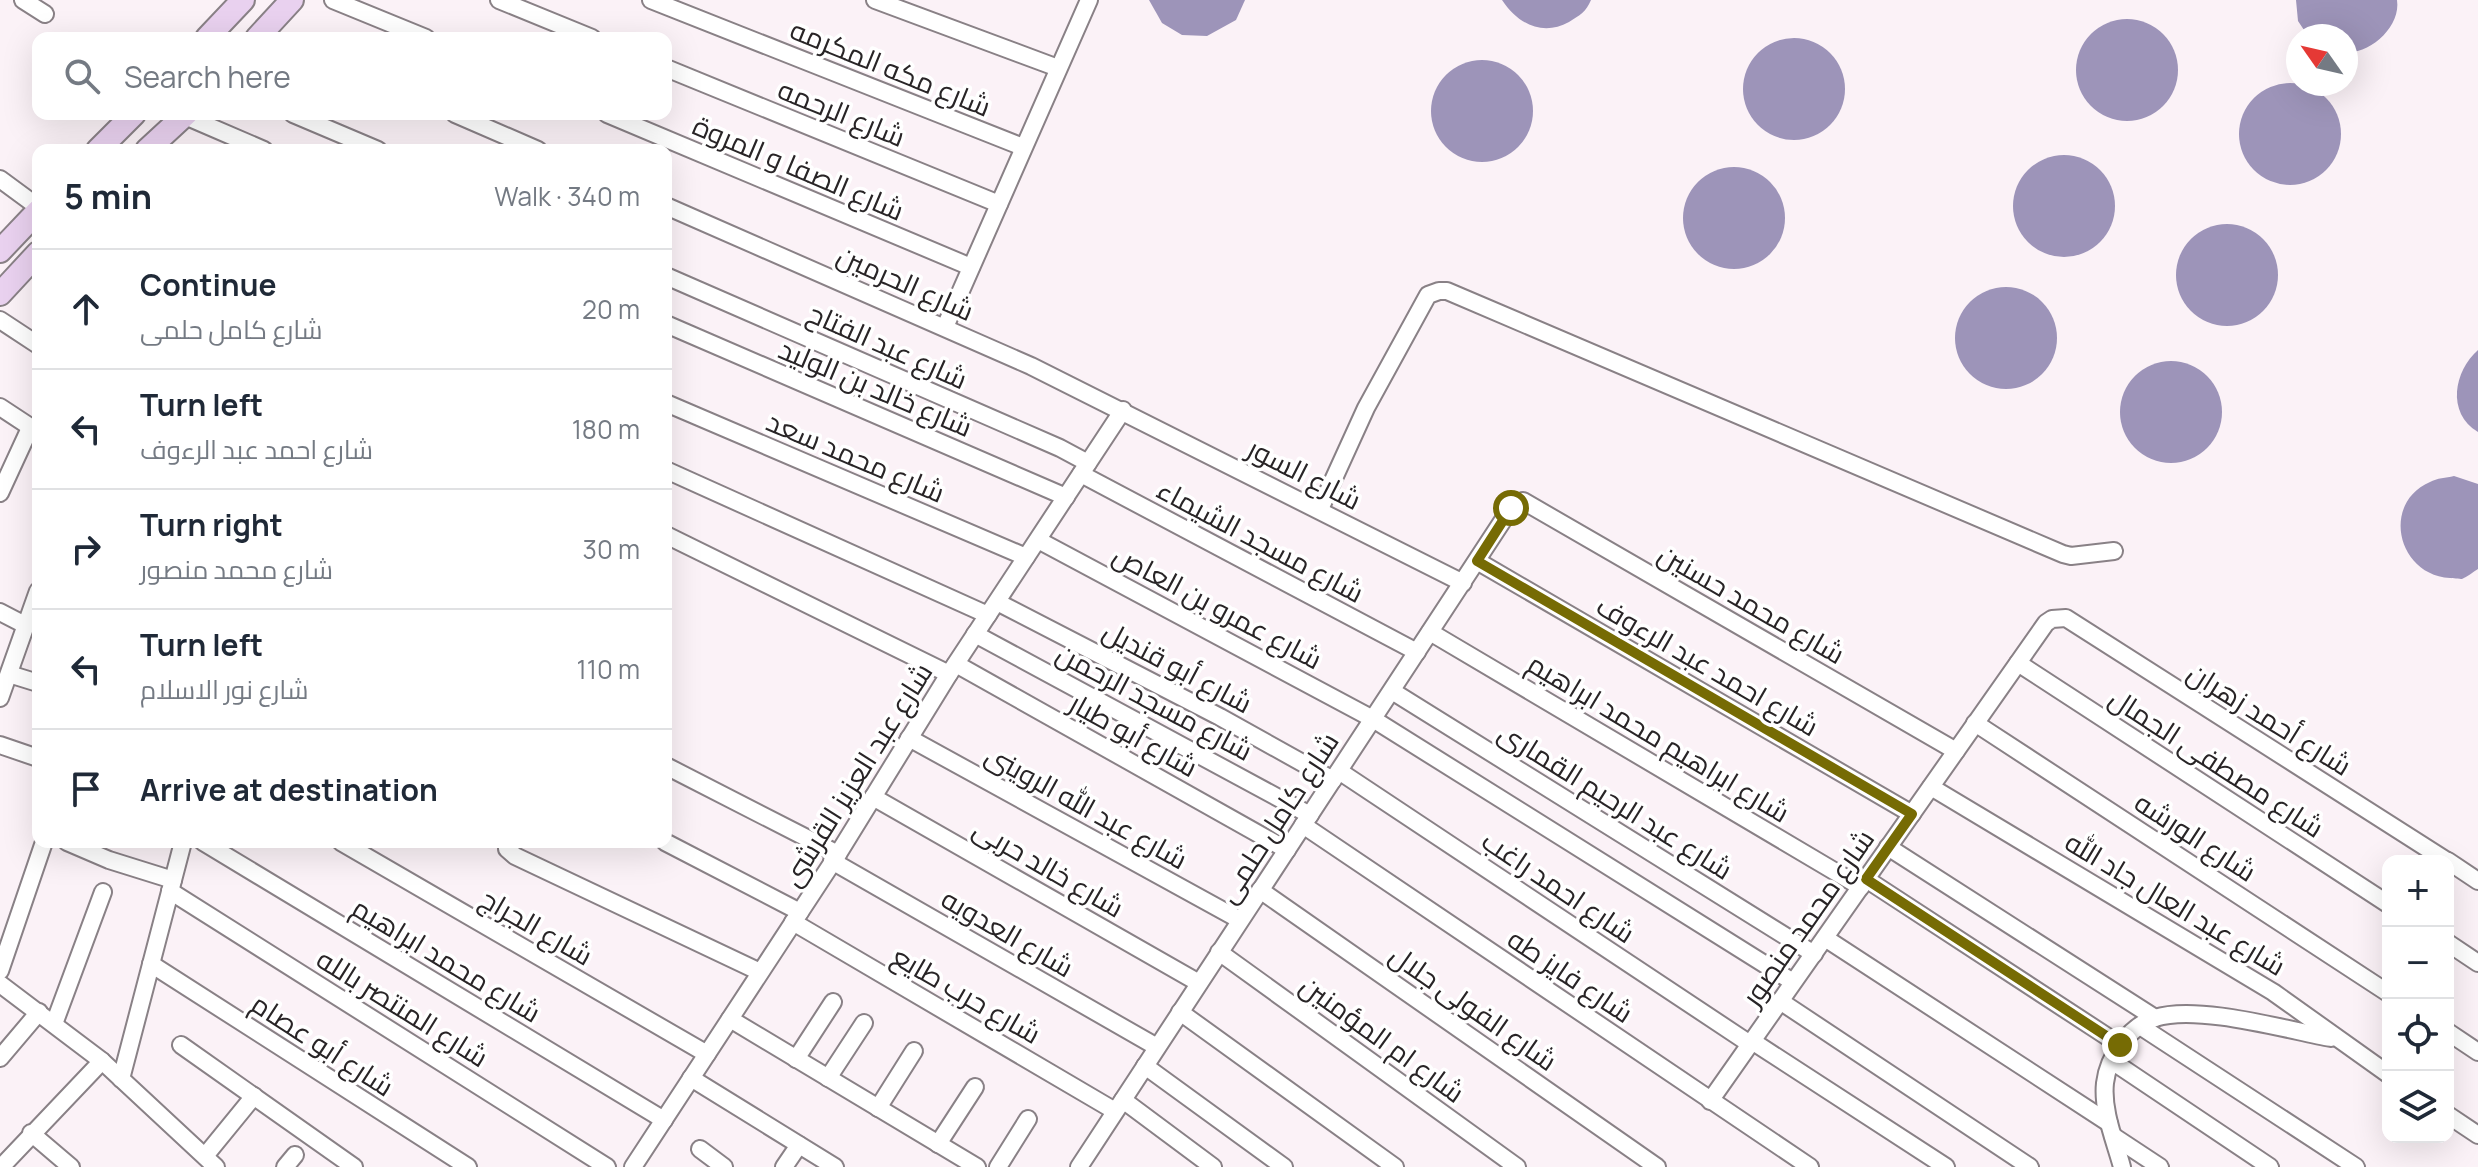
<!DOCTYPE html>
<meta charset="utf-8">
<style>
:root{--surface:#fff;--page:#f6f6f7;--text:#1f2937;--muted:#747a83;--line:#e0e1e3}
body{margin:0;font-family:Manrope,Cairo,sans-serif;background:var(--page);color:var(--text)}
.controls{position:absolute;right:24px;bottom:24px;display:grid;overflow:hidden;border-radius:16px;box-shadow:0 8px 32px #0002}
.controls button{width:72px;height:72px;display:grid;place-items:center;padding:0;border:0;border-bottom:2px solid var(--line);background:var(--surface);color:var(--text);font:40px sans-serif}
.compass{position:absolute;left:2286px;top:24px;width:72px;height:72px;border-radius:50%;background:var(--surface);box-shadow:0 8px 32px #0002;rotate:304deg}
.stop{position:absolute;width:24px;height:24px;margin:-18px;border:6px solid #766b04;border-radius:50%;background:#fff}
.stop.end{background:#766b04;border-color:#fff;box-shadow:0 2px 8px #0008}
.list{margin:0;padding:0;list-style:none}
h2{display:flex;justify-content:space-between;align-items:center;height:104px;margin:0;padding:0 32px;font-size:34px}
h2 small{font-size:26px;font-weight:400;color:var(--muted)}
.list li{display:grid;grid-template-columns:52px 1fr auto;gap:24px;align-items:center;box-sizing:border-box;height:120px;padding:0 32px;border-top:2px solid var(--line)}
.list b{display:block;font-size:30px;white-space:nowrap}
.list p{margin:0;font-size:26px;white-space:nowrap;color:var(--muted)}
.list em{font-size:26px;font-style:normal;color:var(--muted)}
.icon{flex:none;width:44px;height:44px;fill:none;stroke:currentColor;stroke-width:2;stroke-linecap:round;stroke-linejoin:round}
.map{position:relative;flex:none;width:2478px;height:1167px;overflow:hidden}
.search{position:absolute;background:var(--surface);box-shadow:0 8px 32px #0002;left:32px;top:32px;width:640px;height:88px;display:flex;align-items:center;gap:20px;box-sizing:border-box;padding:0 28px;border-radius:16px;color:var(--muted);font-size:30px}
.panel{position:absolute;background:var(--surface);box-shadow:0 8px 32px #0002;left:32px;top:144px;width:640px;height:704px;border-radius:16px}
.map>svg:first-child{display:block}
.water{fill:#9d94b9}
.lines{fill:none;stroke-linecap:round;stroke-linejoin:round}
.street-casing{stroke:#898186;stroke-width:20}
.secondary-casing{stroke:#898186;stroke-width:26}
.street{stroke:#fff;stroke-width:16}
.secondary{stroke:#e9d1ef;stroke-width:22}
.route{stroke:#766b04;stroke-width:10}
.labels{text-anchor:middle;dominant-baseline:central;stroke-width:7;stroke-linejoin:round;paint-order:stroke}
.street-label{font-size:28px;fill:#282426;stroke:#fff}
</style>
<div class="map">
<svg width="2478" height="1167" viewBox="0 0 2478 1167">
<rect width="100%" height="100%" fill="#fbf2f7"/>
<g class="water">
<path d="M1149,0H1245L1236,20L1207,36L1182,35L1162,23Z"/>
<path d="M1502,0H1591C1586,12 1580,15 1569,22C1542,37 1517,23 1502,0Z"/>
<path d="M2296,0H2397C2401,26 2371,54 2346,52V36H2308L2298,21Z"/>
<circle cx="2127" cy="70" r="51"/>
<circle cx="1794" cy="89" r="51"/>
<circle cx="1482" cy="111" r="51"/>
<circle cx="2290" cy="134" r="51"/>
<circle cx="2064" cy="206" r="51"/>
<circle cx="1734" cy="218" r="51"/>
<circle cx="2227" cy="275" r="51"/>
<circle cx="2006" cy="338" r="51"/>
<path d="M2478,350V432C2446,413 2454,371 2478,350Z"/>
<circle cx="2171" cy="412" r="51"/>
<path d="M2454,476L2478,484V569C2473,572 2467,577 2462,579C2460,579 2452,578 2450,578C2397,575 2381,503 2430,482C2437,478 2446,478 2454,476Z"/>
</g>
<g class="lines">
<g class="street-casing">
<g id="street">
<path d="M23,0L45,14"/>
<path d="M333,0L426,38"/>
<path d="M499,0L592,38"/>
<path d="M651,0L1023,147"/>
<path d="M875,0L1058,68"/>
<path d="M666,68L999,204"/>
<path d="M293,114L378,150"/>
<path d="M455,114L538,150"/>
<path d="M607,114L971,267"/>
<path d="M185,116L264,150"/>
<path d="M0,179L38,207"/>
<path d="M666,206L1031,366L1463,583"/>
<path d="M666,276L1060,448L1088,463"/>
<path d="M0,320L38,345"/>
<path d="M666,324L1066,497"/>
<path d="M945,327L1089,0"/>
<path d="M666,403L1026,557"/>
<path d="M0,407L38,432"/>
<path d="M666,470L988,615"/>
<path d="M1081,474L1417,652"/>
<path d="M0,493L30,428"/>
<path d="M1320,509L1366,408L1428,295L1439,291H1447L2063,554L2071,556L2114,551"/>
<path d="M666,535L949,674"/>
<path d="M1038,540L1373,719L1793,982"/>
<path d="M1477,561L1912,814"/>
<path d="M997,602L1220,717L1333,780"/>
<path d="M0,612L25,625"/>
<path d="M1430,632L1861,887"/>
<path d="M975,634L1310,815"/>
<path d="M2018,663L2388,904"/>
<path d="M956,664L1287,850"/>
<path d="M9,674L38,683"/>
<path d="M1392,691L1814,954"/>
<path d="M0,698L38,591"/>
<path d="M1975,723L2388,993"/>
<path d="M909,738L1240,920"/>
<path d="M0,745L38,758"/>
<path d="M666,766L838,854"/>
<path d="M1339,771L1750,1044"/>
<path d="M1931,787L2273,992L2388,1074"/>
<path d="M873,797L1199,983"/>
<path d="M1303,825L1810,1167"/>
<path d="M67,842L109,860L173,880"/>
<path d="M203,842L664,1120"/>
<path d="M341,842L707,1054"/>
<path d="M507,842V849L515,856L760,972"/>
<path d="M665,842L800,912"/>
<path d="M1888,847L2155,1018"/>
<path d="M832,861L1157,1047"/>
<path d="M2448,861L2478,881"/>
<path d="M1866,879L2120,1045"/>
<path d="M1260,890L1657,1167"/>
<path d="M170,891L607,1167"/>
<path d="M793,922L1115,1111"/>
<path d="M1825,938L2109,1123"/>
<path d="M2448,943L2478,963"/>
<path d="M1219,952L1517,1167"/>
<path d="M151,964L468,1167"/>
<path d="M0,971L44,842"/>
<path d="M0,984L102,1061L216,1167"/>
<path d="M1780,1001L2030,1167"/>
<path d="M1180,1012L1395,1167"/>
<path d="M730,1019L977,1167"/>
<path d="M54,1024L103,892"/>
<path d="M2140,1026L2356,1167"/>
<path d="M2448,1032L2478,1052"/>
<path d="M1752,1041L1946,1167"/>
<path d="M181,1045L354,1167"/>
<path d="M0,1058L39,1012"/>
<path d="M796,1059L833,1002"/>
<path d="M2112,1061L2270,1167"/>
<path d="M1145,1066L1284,1167"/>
<path d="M691,1078L835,1167"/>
<path d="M828,1078L864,1023"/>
<path d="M121,1079L183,842"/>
<path d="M1123,1100L1213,1167"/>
<path d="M1710,1101L2046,623L2052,619L2066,618L2447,861"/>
<path d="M878,1108L914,1051"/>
<path d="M2448,1115L2478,1135"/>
<path d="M31,1133L71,1167"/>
<path d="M2113,1136L2160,1167"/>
<path d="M938,1144L975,1087"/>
<path d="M700,1149L724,1167"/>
<path d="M205,1156L254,1096"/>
<path d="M5,1163L102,1061"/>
<path d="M285,1167L295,1155"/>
<path d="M633,1167L838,854L949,674L1123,410"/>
<path d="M784,1167L799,1145"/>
<path d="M998,1167L1028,1119"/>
<path d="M1079,1167L1511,508L1523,501L1956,751"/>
<path d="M2122,1167C2115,1141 2102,1111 2105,1083C2108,1057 2129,1026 2155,1018C2197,1004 2287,1030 2331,1038"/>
</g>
</g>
<g class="secondary-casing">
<g id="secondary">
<path d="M207,38L243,0"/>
<path d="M257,38L292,0"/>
<path d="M98,150L134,114"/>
<path d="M147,150L186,114"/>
<path d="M0,251L38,211"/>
<path d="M0,294L38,253"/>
</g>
</g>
<use href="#street" class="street"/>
<use href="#secondary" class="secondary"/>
</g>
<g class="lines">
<path class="route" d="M1511,508L1477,561L1912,814L1866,879L2120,1045"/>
</g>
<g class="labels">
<g class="street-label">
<text transform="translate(891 67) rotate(22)">شارع مكه المكرمه</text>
<text transform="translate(842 112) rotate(22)">شارع الرحمه</text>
<text transform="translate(799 167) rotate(23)">شارع الصفا و المروة</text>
<text transform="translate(906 282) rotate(24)">شارع الحرمين</text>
<text transform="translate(888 345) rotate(24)">شارع عبد الفتاح</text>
<text transform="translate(876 387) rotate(23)">شارع خالد بن الوليد</text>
<text transform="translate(856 456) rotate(23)">شارع محمد سعد</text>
<text transform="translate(1305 473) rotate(27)">شارع السور</text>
<text transform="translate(1261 540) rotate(28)">شارع مسجد الشيماء</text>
<text transform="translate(1752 603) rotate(30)">شارع محمد حسنين</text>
<text transform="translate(1218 606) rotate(28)">شارع عمرو بن العاص</text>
<text transform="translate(1708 665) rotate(30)">شارع احمد عبد الرءوف</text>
<text transform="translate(1178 666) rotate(28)">شارع أبو قنديل</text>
<text transform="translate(1155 701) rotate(28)">شارع مسجد الرحمن</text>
<text transform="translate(2270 718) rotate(32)">شارع أحمد زهران</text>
<text transform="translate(1134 734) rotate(29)">شارع أبو طيار</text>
<text transform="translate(1659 737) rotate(31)">شارع ابراهيم محمد ابراهيم</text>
<text transform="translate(2217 762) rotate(33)">شارع مصطفى الجمال</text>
<text transform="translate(856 774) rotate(-58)">شارع عبد العزيز القرشى</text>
<text transform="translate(1616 800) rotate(32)">شارع عبد الرحيم القمارى</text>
<text transform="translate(1087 806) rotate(29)">شارع عبد الله الروينى</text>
<text transform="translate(1277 817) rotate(-57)">شارع كامل حلمى</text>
<text transform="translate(2196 836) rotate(33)">شارع الورشه</text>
<text transform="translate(1049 867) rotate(30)">شارع خالد حربى</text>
<text transform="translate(1559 886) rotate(34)">شارع احمد راغب</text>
<text transform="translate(2176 903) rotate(31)">شارع عبد العال جاد الله</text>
<text transform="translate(1807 917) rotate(-55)">شارع محمد منصور</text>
<text transform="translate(537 926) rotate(30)">شارع الجراج</text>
<text transform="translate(1008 932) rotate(30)">شارع العدويه</text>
<text transform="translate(447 959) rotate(31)">شارع محمد ابراهيم</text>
<text transform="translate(1571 975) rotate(34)">شارع فايز طه</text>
<text transform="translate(967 994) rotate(30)">شارع حرب طايع</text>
<text transform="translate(403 1007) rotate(32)">شارع المنتصر بالله</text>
<text transform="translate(1474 1007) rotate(35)">شارع الفولى جلال</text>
<text transform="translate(1383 1038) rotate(36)">شارع ام المؤمنين</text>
<text transform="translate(323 1044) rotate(33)">شارع أبو عصام</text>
</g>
</g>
</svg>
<div class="controls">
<button>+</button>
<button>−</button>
<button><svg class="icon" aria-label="locate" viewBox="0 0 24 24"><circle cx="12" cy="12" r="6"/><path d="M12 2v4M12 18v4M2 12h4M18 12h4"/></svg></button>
<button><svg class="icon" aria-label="layers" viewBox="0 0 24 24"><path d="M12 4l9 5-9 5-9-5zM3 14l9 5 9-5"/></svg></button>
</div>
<svg class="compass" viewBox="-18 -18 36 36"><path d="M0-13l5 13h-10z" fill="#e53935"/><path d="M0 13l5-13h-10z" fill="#747a83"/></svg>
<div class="stop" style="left:1511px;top:508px"></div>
<div class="stop end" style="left:2120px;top:1045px"></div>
<div class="search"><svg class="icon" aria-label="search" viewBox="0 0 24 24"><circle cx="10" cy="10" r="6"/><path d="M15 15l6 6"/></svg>Search here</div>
<section class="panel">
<h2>5 min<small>Walk · 340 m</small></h2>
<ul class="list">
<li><svg class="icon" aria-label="ahead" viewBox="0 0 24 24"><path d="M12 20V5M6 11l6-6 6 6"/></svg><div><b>Continue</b><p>شارع كامل حلمى</p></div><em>20 m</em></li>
<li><svg class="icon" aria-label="left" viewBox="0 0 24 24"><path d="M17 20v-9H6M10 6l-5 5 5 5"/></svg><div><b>Turn left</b><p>شارع احمد عبد الرءوف</p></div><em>180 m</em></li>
<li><svg class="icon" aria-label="right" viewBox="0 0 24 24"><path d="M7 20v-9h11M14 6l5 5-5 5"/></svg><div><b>Turn right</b><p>شارع محمد منصور</p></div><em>30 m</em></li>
<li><svg class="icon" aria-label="left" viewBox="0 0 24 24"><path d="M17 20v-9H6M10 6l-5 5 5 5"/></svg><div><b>Turn left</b><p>شارع نور الاسلام</p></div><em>110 m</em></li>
<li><svg class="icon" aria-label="arrive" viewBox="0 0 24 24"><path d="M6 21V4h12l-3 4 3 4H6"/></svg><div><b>Arrive at destination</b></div></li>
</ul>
</section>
</div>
